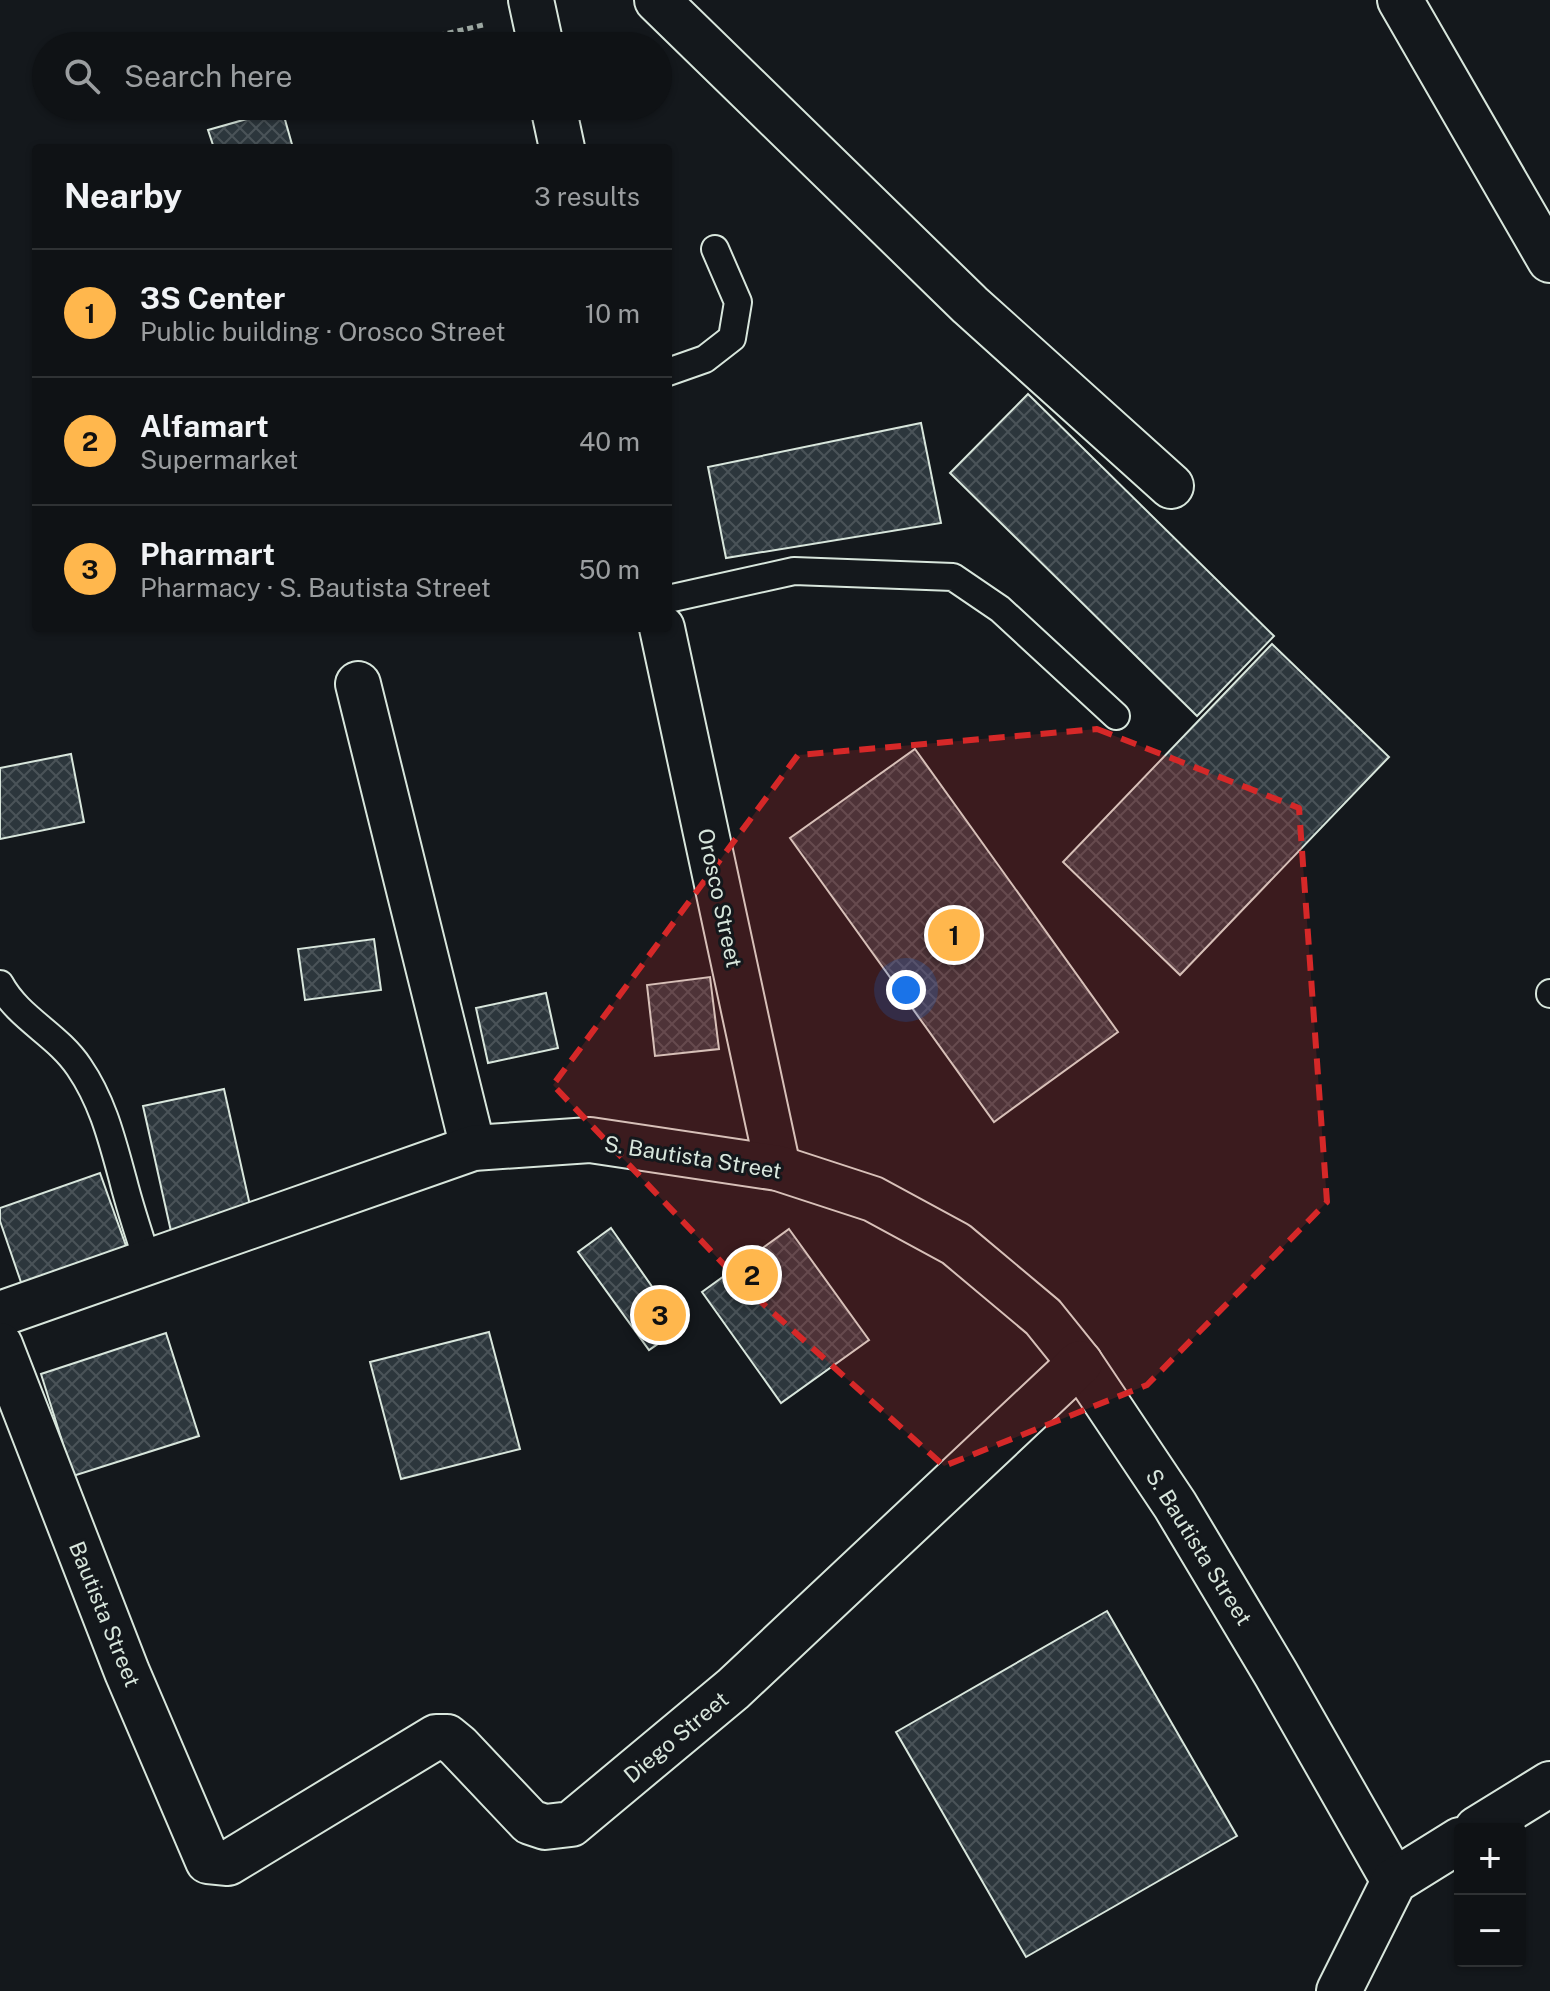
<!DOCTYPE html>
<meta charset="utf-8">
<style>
:root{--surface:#0f1215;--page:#1d2022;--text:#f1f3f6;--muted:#9b9ea0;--line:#2f3234;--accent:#ffb74d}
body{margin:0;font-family:"Public Sans",sans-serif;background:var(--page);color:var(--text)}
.controls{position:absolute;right:24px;bottom:24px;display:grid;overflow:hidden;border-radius:8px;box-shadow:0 2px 6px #0004}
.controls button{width:72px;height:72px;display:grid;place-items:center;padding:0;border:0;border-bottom:2px solid var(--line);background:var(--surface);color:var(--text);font:40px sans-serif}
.you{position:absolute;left:906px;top:990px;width:28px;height:28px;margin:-20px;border:6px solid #fff;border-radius:50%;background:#1a73e8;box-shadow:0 0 0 12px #1a73e833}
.badge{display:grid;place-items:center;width:52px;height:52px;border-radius:50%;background:var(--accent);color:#111;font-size:26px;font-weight:700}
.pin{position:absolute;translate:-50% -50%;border:4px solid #fff;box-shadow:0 2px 8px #0006}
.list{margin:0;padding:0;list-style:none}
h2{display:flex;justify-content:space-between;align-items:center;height:104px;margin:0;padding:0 32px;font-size:34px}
h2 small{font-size:26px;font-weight:400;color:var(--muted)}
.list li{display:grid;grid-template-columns:52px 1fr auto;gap:24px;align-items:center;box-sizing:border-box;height:128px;padding:0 32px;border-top:2px solid var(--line)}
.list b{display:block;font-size:30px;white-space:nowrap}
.list p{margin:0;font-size:26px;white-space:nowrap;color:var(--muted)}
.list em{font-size:26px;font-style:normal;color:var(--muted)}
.icon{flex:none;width:44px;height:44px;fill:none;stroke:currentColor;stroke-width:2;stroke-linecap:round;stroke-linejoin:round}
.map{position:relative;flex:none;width:1550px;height:1991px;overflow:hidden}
.search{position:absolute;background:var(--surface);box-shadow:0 2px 6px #0004;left:32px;top:32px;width:640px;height:88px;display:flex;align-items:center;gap:20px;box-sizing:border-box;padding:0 28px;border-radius:44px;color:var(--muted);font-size:30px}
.panel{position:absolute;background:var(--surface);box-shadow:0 2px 6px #0004;left:32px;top:144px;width:640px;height:488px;border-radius:8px}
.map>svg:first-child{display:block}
.building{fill:url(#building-cross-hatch);stroke:#d8e6dc;stroke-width:2}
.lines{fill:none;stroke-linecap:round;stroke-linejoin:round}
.service-casing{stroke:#d8e6dc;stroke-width:30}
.minor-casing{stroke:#d8e6dc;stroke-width:48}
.path{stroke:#9da8a2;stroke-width:5;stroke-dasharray:6 4;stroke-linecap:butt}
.service{stroke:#14181c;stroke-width:26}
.minor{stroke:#14181c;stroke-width:44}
.marked{fill:#d62828;fill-opacity:0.2;stroke:#d62828;stroke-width:6;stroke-dasharray:16 10;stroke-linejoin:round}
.labels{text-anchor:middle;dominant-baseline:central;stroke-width:6;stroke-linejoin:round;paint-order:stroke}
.street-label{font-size:22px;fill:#d8e6dc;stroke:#14181c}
</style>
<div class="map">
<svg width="1550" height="1991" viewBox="0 0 1550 1991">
<defs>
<pattern id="building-cross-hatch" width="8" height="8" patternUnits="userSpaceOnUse" patternTransform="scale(2)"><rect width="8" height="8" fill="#2c363c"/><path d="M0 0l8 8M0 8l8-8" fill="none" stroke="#4a5358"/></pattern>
</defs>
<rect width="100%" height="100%" fill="#14181c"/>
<g class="building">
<path d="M282,109L293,148H214L208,130Z"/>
<path d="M1028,394L1274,636L1197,716L950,473Z"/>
<path d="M921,423L941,523L726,558L708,467Z"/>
<path d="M1272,644L1389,757L1180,975L1063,862Z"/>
<path d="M915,749L1118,1032L994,1122L790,838Z"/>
<path d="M71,754L84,822L0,839V768Z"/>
<path d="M374,939L381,990L305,1000L298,949Z"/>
<path d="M710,977L719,1049L655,1056L647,985Z"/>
<path d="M546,993L558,1048L488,1063L476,1008Z"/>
<path d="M224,1089L253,1219L172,1236L143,1106Z"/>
<path d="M100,1173L130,1257L25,1294L0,1221V1208Z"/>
<path d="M611,1228L681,1328L649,1350L578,1252Z"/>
<path d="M789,1229L869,1340L781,1403L702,1292Z"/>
<path d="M489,1332L520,1449L401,1479L370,1362Z"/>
<path d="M166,1333L199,1436L73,1476L41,1374Z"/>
<path d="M1107,1611L1237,1836L1026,1957L896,1732Z"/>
</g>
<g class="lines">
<g class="service-casing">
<g id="service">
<path d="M668,372L705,359L732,338L738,302L715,249"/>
<path d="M668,599L794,571L953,577L1000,609L1116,716"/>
<path d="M0,984C19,1019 57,1034 79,1067C103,1102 112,1140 123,1180C130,1208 139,1235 148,1262"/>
<path d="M1550,993V994"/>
</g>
</g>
<g class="minor-casing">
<g id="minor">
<path d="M531,0L541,46"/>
<path d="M657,0L970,305L1171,486"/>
<path d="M1400,0L1550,260"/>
<path d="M553,106L562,148"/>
<path d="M662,628L778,1168"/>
<path d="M358,684L473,1148"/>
<path d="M0,1314L473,1148L590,1140L778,1168L873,1199L956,1244L1043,1317L1080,1363L1175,1505L1276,1674L1394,1881"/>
<path d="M0,1345L127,1672L208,1861L228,1863L436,1737H447L458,1746L530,1822L545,1827L571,1824L733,1689L1080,1363"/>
<path d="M1477,1829L1550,1784"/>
<path d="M1339,1991L1394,1881L1460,1840"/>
</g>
</g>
<path class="path" d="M379,46L432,37L483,25"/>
<use href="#service" class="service"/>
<use href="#minor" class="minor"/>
</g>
<path class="marked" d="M1097,729L1299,808L1327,1202L1147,1385L944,1466L750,1292L553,1085L798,755Z"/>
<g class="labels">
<g class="street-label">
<text transform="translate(720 898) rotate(78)">Orosco Street</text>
<text transform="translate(693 1157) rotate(9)">S. Bautista Street</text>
<text transform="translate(1199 1547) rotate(58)">S. Bautista Street</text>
<text transform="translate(105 1614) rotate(68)">Bautista Street</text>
<text transform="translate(676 1737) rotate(-40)">Diego Street</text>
</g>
</g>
</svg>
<div class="controls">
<button>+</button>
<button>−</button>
</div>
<div class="you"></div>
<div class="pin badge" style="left:954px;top:935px">1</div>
<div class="pin badge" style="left:752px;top:1275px">2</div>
<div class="pin badge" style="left:660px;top:1315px">3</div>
<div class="search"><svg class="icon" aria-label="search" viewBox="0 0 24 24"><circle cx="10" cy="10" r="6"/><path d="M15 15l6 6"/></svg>Search here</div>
<section class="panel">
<h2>Nearby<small>3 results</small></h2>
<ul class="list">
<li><span class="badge">1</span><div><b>3S Center</b><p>Public building · Orosco Street</p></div><em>10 m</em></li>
<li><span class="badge">2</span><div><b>Alfamart</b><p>Supermarket</p></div><em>40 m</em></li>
<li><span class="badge">3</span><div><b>Pharmart</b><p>Pharmacy · S. Bautista Street</p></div><em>50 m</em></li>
</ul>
</section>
</div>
